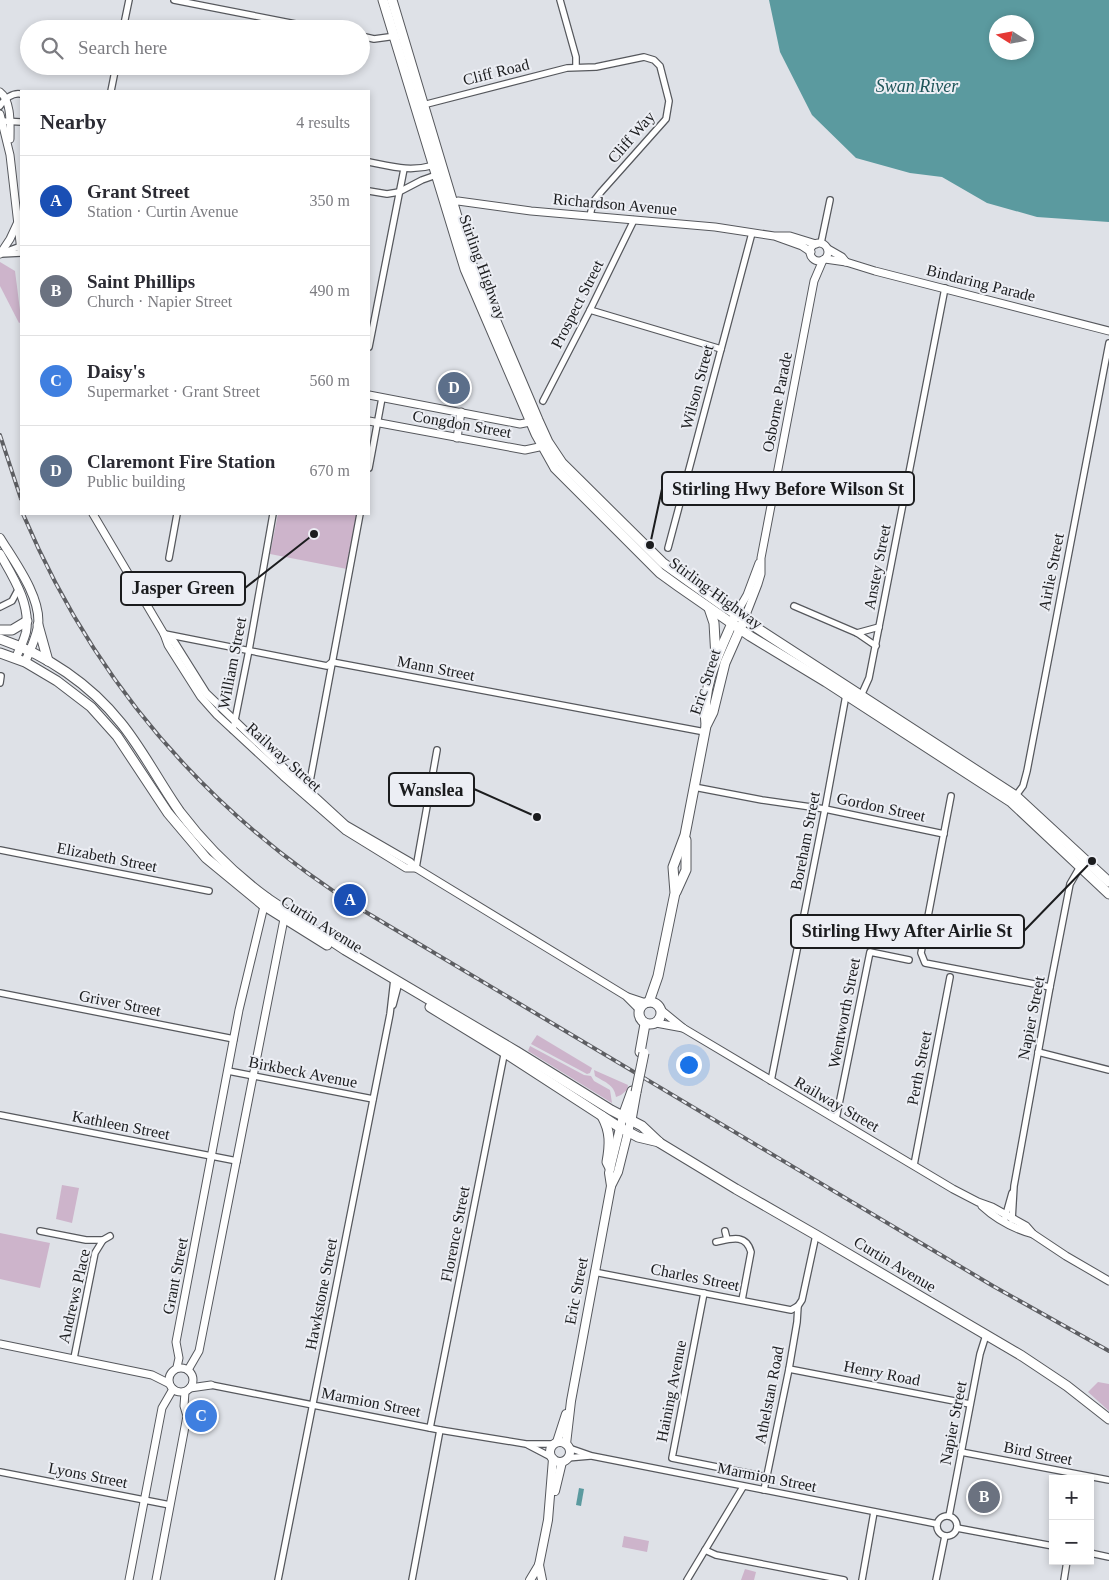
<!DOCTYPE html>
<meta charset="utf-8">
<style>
:root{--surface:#fff;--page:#f2f2f3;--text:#2b2b33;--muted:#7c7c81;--line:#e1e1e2;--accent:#827f27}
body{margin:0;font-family:"Times New Roman",serif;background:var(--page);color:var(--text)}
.controls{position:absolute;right:15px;bottom:15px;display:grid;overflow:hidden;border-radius:0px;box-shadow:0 2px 8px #0003}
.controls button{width:45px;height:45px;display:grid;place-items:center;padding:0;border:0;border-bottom:1px solid var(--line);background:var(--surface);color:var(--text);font:25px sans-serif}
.compass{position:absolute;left:989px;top:15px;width:45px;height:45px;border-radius:50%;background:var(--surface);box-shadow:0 2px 8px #0003;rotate:281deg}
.you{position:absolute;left:688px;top:1064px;width:18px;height:18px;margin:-12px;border:4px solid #fff;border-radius:50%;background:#1a73e8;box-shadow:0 0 0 8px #1a73e833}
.badge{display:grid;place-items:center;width:32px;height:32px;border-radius:50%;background:var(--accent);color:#fff;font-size:16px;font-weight:700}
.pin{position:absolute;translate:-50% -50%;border:2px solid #fff;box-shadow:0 1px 5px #0006}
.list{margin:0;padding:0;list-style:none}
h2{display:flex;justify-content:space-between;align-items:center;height:65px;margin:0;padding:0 20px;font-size:21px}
h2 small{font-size:16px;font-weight:400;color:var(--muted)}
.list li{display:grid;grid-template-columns:32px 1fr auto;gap:15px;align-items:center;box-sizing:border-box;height:90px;padding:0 20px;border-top:1px solid var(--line)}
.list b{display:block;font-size:19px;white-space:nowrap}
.list p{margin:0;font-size:16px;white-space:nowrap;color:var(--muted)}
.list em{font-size:16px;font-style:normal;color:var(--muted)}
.icon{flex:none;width:28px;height:28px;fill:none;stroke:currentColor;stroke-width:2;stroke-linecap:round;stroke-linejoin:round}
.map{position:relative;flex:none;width:1109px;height:1580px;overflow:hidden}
.search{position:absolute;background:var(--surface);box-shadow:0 2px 8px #0003;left:20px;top:20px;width:350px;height:55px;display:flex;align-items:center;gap:12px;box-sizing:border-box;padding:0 18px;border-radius:28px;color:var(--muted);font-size:19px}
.panel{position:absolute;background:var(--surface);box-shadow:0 2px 8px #0003;left:20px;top:90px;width:350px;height:425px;border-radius:0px}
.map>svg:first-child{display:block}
.green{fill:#cdb4cb}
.water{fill:#5b9a9f;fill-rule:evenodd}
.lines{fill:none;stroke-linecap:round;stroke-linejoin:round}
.minor-casing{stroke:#56585d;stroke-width:8}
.tertiary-casing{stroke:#56585d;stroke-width:9}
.secondary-casing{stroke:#56585d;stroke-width:10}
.primary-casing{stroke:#56585d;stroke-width:11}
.trunk-casing{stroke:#56585d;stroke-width:11}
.minor{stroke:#fff;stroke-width:5.5}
.tertiary{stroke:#fff;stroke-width:7}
.secondary{stroke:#fff;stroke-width:8}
.primary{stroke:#fff;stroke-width:9}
.trunk{stroke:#fff;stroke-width:9}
.rail-casing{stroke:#5d5e62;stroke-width:4}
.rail{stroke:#eceef4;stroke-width:2;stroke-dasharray:5.5;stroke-linecap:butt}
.primary-bridge-casing{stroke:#56585d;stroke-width:11;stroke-linecap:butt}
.primary-bridge{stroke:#fff;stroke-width:9}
.labels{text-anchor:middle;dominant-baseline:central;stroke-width:4;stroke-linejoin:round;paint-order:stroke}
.street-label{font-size:16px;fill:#1b1c1e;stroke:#eceef4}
.water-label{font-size:18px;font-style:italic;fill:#1e5559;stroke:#eceef4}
.leader{fill:none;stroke:#1b1c1e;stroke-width:2}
.callout-dot{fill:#1b1c1e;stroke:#eceef4;stroke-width:2}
.callout{fill:#eceef4;stroke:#1b1c1e;stroke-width:2}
.callout-label{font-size:18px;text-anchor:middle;font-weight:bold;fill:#1b1c1e}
</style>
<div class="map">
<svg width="1109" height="1580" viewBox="0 0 1109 1580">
<rect width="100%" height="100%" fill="#dee1e7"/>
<g class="green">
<path d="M0,262L15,271L21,318V322L19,323L0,286Z"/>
<path d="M278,514H358L347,569L270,554Z"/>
<path d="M537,1035L592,1068L590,1073L587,1074L531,1044Z"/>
<path d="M530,1046L584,1075L591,1076L594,1081L610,1090L612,1103L528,1051Z"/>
<path d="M594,1070L628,1085L627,1090L621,1095L616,1097C614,1084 604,1082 595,1076Z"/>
<path d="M62,1185L79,1188L72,1223L56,1219Z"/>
<path d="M0,1233L50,1243L40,1288L0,1279Z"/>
<path d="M1098,1382L1109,1384V1411L1088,1392Z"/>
<path d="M624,1536L649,1541L647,1552L622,1547Z"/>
<path d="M745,1569L756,1572L754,1580H741Z"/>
</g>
<g class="water">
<path d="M769,0H1109V222L1037,217L987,203L942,177L910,173L856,158L812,115L780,52ZM996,22H1026V52H996Z"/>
<path d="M579,1488L584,1489L581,1506L576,1505Z"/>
</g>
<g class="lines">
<g class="minor-casing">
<g id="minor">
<path d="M174,0L321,29"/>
<path d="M560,0L576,57V67"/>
<path d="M123,29L129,0"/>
<path d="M361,36L374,39L396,36"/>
<path d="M111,91L116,66"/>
<path d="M423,105L567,68L596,67L644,57L654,60L660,66L669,101L666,119L601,192L593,202L590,216"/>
<path d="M0,106C4,99 13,92 21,94"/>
<path d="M2,121L21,122"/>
<path d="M369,162C394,167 410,172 435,165"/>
<path d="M369,191L387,194L399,192L422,180L439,174"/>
<path d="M821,243L830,200"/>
<path d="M2,253L21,246"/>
<path d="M1,254L21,253"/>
<path d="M590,310L721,349"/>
<path d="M369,347L404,169"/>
<path d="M543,401L590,310L634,220"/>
<path d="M369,468L382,398"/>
<path d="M668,548L752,233"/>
<path d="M169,558L177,514"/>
<path d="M794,606L857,633L876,646"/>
<path d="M0,607L12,601L19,588"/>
<path d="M857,633L879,627"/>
<path d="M165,634L327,666L332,662L705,732"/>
<path d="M0,683L1,676"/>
<path d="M860,698L869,678L945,288"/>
<path d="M233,730L249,650L273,514"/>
<path d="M694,787L762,800L825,809L944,834"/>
<path d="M308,792L360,514"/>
<path d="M951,796L921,953L925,963L1050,987"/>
<path d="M1015,797L1023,786L1027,771L1109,343"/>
<path d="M0,850L209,891"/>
<path d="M416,868L437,750"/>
<path d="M0,993L234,1039"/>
<path d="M393,1005L399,982"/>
<path d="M1038,1052L1109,1070"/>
<path d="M228,1071L373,1099"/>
<path d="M771,1081L825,809L846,695"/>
<path d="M0,1115L237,1161"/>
<path d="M836,1119L870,952L909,960"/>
<path d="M914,1165L950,977"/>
<path d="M1005,1218L1012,1193"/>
<path d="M1012,1220L1014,1186L1050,987L1070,884L1081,865"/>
<path d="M40,1231L86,1240H103L95,1253L74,1358"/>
<path d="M725,1231L727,1239"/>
<path d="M103,1240L110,1236"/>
<path d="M716,1242C730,1239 746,1233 751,1252L742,1300"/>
<path d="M594,1272L791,1310L798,1306L802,1300L816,1235"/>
<path d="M704,1293L672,1458L767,1477"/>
<path d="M789,1369L970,1404"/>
<path d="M211,1385L440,1430L526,1444H553"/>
<path d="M430,1428L505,1050"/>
<path d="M528,1445L551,1457"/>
<path d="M569,1448L592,1456L937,1524"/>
<path d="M961,1452L1109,1480"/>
<path d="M567,1458L590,1456"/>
<path d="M0,1472L170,1505"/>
<path d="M764,1490L789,1369L797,1322L798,1306"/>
<circle cx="947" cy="1526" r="10"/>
<path d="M949,1516L980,1354L986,1335"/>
<path d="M957,1528L1053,1546"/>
<path d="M705,1550L716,1555L844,1580"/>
<path d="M1090,1553L1109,1557"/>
<path d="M278,1580L390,1014L394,979"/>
<path d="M412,1580L440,1430"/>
<path d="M687,1580L743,1487"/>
<path d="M862,1580L874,1512"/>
<path d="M936,1580L945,1536"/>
<path d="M1064,1580L1067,1561"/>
</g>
</g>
<g class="tertiary-casing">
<g id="tertiary">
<path d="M0,92C12,101 10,126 10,139"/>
<path d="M0,114L10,155L21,251"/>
<path d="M453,203L458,201L531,211L715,227L774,236H790L816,244"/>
<path d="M777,237L802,246L811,252"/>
<circle cx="819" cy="252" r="9"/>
<path d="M828,249L842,257L846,262"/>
<path d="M0,254L10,239L17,224"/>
<path d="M825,259L846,262L875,271L1109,331"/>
<path d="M369,395L520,424L535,421"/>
<path d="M369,421L525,450L539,447L546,443"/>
<path d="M457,438L461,412"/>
<path d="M93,514L164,634L168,645L201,697L217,715L283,776L346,831L406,868H416"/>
<path d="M736,614L747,595L759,563"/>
<path d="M744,620L758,584L761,574V558L814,281L823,260"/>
<path d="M164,634L174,642L206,693L284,768L346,825L410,862L416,868L626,996L640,1010"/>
<path d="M628,997L646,1003"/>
<path d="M661,1010L683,1028L953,1189L978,1202L992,1207L1026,1226L1033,1234L1066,1256L1109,1281"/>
<path d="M656,1023L683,1028"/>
<path d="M982,1206C996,1219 1015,1229 1033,1234"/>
<path d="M0,1344L152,1375L168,1383"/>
<path d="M177,1367L179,1358L176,1342L239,1010L265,902"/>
<circle cx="181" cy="1380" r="12"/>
<path d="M188,1370L199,1351L285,914"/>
<path d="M190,1388L211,1385"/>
<path d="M129,1580L162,1408L173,1389"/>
<path d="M156,1580L187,1416L184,1406L185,1392"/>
</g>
</g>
<g class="secondary-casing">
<g id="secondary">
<path d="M0,538C14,561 42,598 38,626C36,638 30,651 25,662"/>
<path d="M0,554C13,577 31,604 26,632C24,641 19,650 16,658"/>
<path d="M611,1186L609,1173L623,1116"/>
<circle cx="560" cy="1452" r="10"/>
<path d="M557,1442L566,1414"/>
<path d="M566,1444L571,1401L611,1186L618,1172L631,1120"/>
<path d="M555,1491L562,1462"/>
<path d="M539,1565L542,1580"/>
<path d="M530,1580L539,1565L548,1520L553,1459"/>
</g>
</g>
<g class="primary-casing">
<g id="primary">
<path d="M706,725C701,684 721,650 736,614"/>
<path d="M676,892L686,870V840"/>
<path d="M267,898L345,950L516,1051L611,1110L642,1126L660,1143L736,1189L816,1235L1022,1356L1067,1386L1109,1419"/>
<path d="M263,905L327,945"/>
<circle cx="650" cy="1013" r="11"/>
<path d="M649,1002L658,976L675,893L673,867L685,835L706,726L713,712L725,663L744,620"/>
<path d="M430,1007L505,1053L619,1127L638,1137L659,1142"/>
<path d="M640,1052L645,1024"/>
<path d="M602,1116C611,1132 610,1145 607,1162L610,1168"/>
<path d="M623,1116L632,1091"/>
<path d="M631,1120L636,1092"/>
</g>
</g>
<g class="trunk-casing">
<g id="trunk">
<path d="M383,0L465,269L536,434L555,468L660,573L678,586L750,636L826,682L1011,802L1109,894"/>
<path d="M392,0L470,260L538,420L548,442L562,463L663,563L726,608L1016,796L1109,882"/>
<path d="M709,608L714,623L716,658"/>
<path d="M38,625L48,661"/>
<path d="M0,630H12L27,621"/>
<path d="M0,639C47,655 90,684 121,723C143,750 160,784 180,812C205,845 233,873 267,898"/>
<path d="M0,653L25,662L57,681L91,707L117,736L168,813L206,858L263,905"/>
</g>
</g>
<use href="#minor" class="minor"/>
<use href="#tertiary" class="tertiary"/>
<use href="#secondary" class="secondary"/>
<use href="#primary" class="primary"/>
<use href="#trunk" class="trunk"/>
<g class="rail-casing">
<g id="rail">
<path d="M0,435L21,499"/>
<path d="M23,514C94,682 208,814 364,911L993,1286L1109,1351"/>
</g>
</g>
<use href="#rail" class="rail"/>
<g class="primary-bridge-casing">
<path id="primary-bridge" d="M636,1092L644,1053"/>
</g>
<use href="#primary-bridge" class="primary-bridge"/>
</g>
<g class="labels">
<g class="street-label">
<text transform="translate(496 72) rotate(-14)">Cliff Road</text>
<text transform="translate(631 137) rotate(-49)">Cliff Way</text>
<text transform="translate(615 204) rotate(5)">Richardson Avenue</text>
<text transform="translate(483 267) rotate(70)">Stirling Highway</text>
<text transform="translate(981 283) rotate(14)">Bindaring Parade</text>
<text transform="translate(577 304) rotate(-63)">Prospect Street</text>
<text transform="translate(697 387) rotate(-75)">Wilson Street</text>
<text transform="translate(777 402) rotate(-79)">Osborne Parade</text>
<text transform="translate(462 424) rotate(10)">Congdon Street</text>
<text transform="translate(877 567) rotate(-79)">Anstey Street</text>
<text transform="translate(1051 572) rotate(-79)">Airlie Street</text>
<text transform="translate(716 593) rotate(36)">Stirling Highway</text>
<text transform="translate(232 663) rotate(-79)">William Street</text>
<text transform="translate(436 668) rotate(11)">Mann Street</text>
<text transform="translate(705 682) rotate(-72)">Eric Street</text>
<text transform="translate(284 757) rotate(42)">Railway Street</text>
<text transform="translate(881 807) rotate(12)">Gordon Street</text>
<text transform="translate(805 841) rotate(-79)">Boreham Street</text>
<text transform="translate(107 857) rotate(11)">Elizabeth Street</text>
<text transform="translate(322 924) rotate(32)">Curtin Avenue</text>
<text transform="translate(120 1003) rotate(11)">Griver Street</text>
<text transform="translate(844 1013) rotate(-79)">Wentworth Street</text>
<text transform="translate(1031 1018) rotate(-79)">Napier Street</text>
<text transform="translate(919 1068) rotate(-79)">Perth Street</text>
<text transform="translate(303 1072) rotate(11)">Birkbeck Avenue</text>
<text transform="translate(837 1104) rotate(30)">Railway Street</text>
<text transform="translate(121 1125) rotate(11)">Kathleen Street</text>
<text transform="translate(455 1234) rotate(-79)">Florence Street</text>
<text transform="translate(895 1264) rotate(31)">Curtin Avenue</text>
<text transform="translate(175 1276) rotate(-79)">Grant Street</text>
<text transform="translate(695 1277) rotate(11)">Charles Street</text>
<text transform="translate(576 1291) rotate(-79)">Eric Street</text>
<text transform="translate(321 1294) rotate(-79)">Hawkstone Street</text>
<text transform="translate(74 1296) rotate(-77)">Andrews Place</text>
<text transform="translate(882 1373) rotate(11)">Henry Road</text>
<text transform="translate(671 1391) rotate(-79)">Haining Avenue</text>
<text transform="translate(769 1395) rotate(-79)">Athelstan Road</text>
<text transform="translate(371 1402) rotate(11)">Marmion Street</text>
<text transform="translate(953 1423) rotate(-79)">Napier Street</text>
<text transform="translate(1038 1453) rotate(11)">Bird Street</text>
<text transform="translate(88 1475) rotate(11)">Lyons Street</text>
<text transform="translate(767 1477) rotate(11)">Marmion Street</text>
</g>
<g class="water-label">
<text x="917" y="86">Swan River</text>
</g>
</g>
<path class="leader" d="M650 545L662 489M314 534L245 588M537 817L474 789M1092 861L1024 931"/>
<g class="callout-dot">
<circle cx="650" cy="545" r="5"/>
<circle cx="314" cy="534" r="5"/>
<circle cx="537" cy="817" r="5"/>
<circle cx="1092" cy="861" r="5"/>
</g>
<g class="callout">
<rect x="662" y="472" width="252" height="33" rx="5"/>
<rect x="121" y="572" width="124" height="33" rx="5"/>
<rect x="389" y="773" width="85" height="33" rx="5"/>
<rect x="791" y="915" width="233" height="33" rx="5"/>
</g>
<g class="callout-label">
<text x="788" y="495">Stirling Hwy Before Wilson St</text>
<text x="183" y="594">Jasper Green</text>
<text x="431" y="796">Wanslea</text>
<text x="907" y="937">Stirling Hwy After Airlie St</text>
</g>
</svg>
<div class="controls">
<button>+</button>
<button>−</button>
</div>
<svg class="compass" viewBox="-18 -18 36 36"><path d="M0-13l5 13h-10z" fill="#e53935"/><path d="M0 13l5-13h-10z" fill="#7c7c81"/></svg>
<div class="you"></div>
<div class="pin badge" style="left:350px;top:900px;background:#1a4fb4">A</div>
<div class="pin badge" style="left:984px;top:1497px;background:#6b7280">B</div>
<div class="pin badge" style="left:201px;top:1416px;background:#3f7fe0">C</div>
<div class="pin badge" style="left:454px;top:388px;background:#5c6f8a">D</div>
<div class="search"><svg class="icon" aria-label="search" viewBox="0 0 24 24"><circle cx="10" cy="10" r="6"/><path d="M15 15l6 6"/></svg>Search here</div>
<section class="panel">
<h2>Nearby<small>4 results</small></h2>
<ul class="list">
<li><span class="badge" style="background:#1a4fb4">A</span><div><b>Grant Street</b><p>Station · Curtin Avenue</p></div><em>350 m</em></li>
<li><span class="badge" style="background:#6b7280">B</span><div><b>Saint Phillips</b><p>Church · Napier Street</p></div><em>490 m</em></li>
<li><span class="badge" style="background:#3f7fe0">C</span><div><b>Daisy's</b><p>Supermarket · Grant Street</p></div><em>560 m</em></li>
<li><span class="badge" style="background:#5c6f8a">D</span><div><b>Claremont Fire Station</b><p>Public building</p></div><em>670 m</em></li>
</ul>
</section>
</div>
